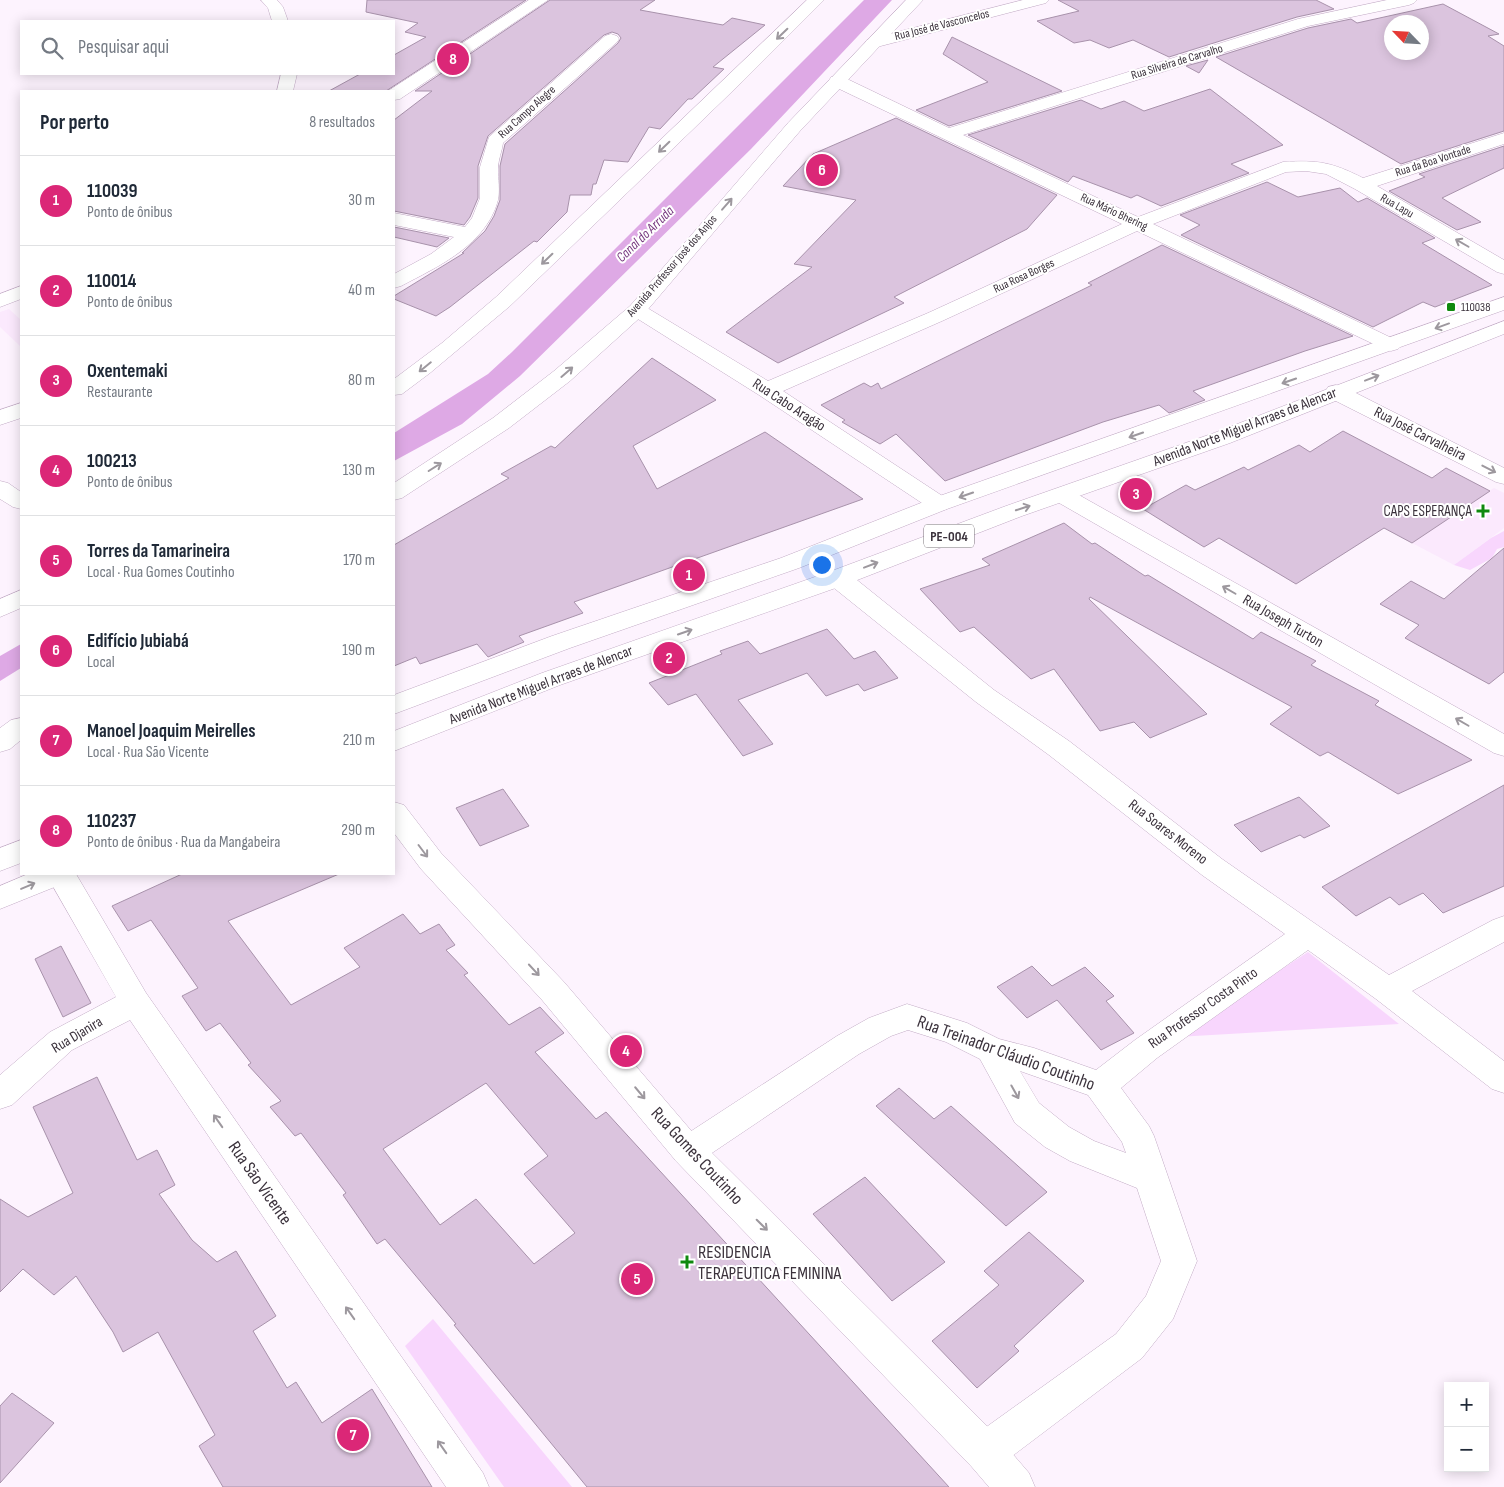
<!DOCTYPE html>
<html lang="pt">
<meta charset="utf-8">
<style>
:root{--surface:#fff;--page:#f6f6f7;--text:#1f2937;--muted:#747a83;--line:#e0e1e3;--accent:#db2777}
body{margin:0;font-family:"Sofia Sans Condensed",sans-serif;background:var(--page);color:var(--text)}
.controls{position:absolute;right:15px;bottom:15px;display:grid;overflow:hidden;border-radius:0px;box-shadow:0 2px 12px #0003}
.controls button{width:45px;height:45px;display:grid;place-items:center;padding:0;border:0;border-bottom:1px solid var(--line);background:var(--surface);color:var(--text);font:25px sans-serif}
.compass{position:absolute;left:1384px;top:15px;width:45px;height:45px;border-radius:50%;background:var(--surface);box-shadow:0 2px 12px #0003;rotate:295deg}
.you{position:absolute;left:821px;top:564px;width:18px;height:18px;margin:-12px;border:4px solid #fff;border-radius:50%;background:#1a73e8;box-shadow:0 0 0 8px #1a73e833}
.badge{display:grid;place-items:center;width:32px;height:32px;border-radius:50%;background:var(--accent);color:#fff;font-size:16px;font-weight:700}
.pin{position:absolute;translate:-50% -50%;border:2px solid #fff;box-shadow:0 1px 5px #0006}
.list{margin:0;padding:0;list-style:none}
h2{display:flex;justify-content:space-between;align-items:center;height:65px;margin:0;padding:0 20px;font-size:21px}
h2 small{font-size:16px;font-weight:400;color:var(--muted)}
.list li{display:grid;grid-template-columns:32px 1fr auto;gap:15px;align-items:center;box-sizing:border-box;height:90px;padding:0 20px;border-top:1px solid var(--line)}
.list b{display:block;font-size:19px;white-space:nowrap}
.list p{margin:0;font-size:16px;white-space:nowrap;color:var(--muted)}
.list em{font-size:16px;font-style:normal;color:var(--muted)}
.icon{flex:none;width:28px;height:28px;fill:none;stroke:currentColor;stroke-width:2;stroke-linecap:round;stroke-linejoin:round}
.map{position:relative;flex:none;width:1504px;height:1487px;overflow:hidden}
.search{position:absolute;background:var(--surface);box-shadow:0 2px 12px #0003;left:20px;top:20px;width:375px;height:55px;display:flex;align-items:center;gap:12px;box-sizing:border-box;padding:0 18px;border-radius:0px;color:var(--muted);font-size:19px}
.panel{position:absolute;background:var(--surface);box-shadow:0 2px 12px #0003;left:20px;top:90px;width:375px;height:785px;border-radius:0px}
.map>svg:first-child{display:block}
.built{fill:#fbe9fd}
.green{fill:#f8d6fd}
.water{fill:#dea9e5}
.building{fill:#dbc4de;stroke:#a892ab;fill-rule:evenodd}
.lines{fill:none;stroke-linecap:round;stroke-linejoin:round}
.street-casing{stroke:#c2abc5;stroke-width:1}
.secondary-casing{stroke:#c2abc5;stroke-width:1}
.primary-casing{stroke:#c2abc5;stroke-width:1}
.street{fill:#fff;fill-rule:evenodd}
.secondary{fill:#fff;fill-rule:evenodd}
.primary{fill:#fff;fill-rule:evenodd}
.oneway{stroke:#9d989e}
.poi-dot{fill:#0f890e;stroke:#fff;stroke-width:2}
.labels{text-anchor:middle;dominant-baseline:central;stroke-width:4;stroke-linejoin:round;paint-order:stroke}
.far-street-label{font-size:12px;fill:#3b323c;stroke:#fff}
.far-poi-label{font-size:12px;fill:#3b323c;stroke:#fff;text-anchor:start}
.far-water-label{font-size:14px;font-style:italic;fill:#77387f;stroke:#fff}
.shield{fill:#fff;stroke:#767076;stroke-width:1}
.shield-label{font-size:14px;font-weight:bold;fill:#3b323c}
.street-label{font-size:15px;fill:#3b323c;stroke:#fff}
.poi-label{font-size:15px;fill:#3b323c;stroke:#fff;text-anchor:end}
.near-street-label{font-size:18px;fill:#3b323c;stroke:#fff}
.near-poi-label{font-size:18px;fill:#3b323c;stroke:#fff;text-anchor:start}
</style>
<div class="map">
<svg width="1504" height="1487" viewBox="0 0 1504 1487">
<rect width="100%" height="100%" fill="#fdf3fe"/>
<g class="built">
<path d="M9,309L21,320V347L0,327V312Z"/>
<path d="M1494,488L1504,493V528L1454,565L1412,543Z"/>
</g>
<g class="green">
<path d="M1504,531V547L1497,549L1492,558L1470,570L1454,565L1491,538Z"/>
<path d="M1308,952L1399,1024L1177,1037Z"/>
<path d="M433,1319L572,1487H504L405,1346Z"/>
</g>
<g class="water">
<path d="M864,0H892L751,149L520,376L462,424L394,461V433L488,374L512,352Z"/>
<path d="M21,644V668L0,681V656Z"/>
</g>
<g class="building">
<path d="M367,0H526L386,91H329L360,74H394V55L426,37L405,32L418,23L366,12Z"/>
<path d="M550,0H655L640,10L723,25L732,18L765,25L713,67L724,69L692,99H688L660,129L649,127L628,162L604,160L596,184H593L591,195H570L567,212L537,242L534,241L450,307L436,316L394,299V296L464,253H462L485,231L494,216L500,200V166L505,144L618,43L621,38L618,34L612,32L604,35L488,136L478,166V198L470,217L464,225L394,211V120L432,91H415Z"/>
<path d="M1058,0H1316L1334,9L1297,17L1169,57L1133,40L1109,48L1090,40L1074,43L1037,21L1079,11Z"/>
<path d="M1443,4L1499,34L1488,36L1504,46V131L1401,164L1216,57L1308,28L1351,19L1357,23ZM1392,22H1422V52H1392Z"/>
<path d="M952,37L1062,91L949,126L916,110L988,82L943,54Z"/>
<path d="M1208,60L1199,73L1186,66Z"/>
<path d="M1210,89L1283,145L1231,164L1249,173L1161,206L1137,195L1131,198L1073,176L1068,182L968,135L1081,100L1101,109L1124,101L1144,111Z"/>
<path d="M896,118L1057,195L1027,229L894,297L904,303L778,363L726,332L812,267L794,264L856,200L783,186L813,154Z"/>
<path d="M1504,146V168L1442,198L1481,222L1457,230L1389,191L1425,177L1419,174Z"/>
<path d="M1267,182L1298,197L1340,188L1358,202L1367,198L1435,238L1422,243L1492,285L1435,307L1423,302L1373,327L1181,235L1200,225L1180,215Z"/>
<path d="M394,227L449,238L437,247L394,237Z"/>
<path d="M1162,245L1353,336L1305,351L1193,391L1205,400L1169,413L1159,405L1103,422L945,481L896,434L880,444L842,422L845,420L821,405L864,383L871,387L878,383L881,389L1092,285L1088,283Z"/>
<path d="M652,358L716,400L633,446L657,489L765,432L863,499L574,602L583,613L519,636L524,642L488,657L477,644L420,664L416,657L394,666V545L509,478L501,474L551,446L555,448Z"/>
<path d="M1343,431L1432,478L1446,468L1490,491L1412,543L1384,528L1296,584L1219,538L1204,547L1143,509L1186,485L1195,490L1244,467L1248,470L1299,445L1310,452Z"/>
<path d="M1064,523L1092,544L1095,543L1145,576L1148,575L1253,639L1261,632L1316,661L1311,665L1379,701L1375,705L1472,760L1398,794L1328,752L1320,756L1270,724L1292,707L1090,597L1089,599L1207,714L1150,738L1134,722L1100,731L1054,669L1031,679L974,627L960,632L920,589L990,565L982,559Z"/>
<path d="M1504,548V672L1489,684L1405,638L1419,625L1380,604L1411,581L1444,599Z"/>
<path d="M827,629L854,659L875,651L898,678L864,691L858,684L826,696L807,673L738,700L773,744L743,756L696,694L668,705L649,683L722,654L720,651L748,641L760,654Z"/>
<path d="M1504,785V886L1443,913L1423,893L1399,905L1390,897L1356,916L1322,887Z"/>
<path d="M503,789L529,826L480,846L456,808Z"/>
<path d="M1299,797L1330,826L1304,838L1300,835L1261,852L1234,825Z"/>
<path d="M182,874H339L228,921L291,1005L360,967L344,948L403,914L420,934L439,924L455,945L446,950L468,973L464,975L509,1025L540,1007L564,1033L535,1052L596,1119L606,1112L949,1487H587L454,1325L456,1324L385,1239L377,1244L343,1195L346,1193L301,1133L295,1136L270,1107L281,1101L248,1065L251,1063L220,1023L206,1031L182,996L198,988L151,920L128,931L112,906ZM486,1083L548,1156L524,1174L575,1233L534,1264L476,1199L440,1225L383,1149Z"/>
<path d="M61,946L91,1003L63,1017L35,959Z"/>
<path d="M1032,966L1052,986L1085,967L1114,996L1106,1001L1134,1033L1101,1050L1057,1000L1027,1018L997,987Z"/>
<path d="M97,1077L137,1160L157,1150L175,1185L159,1194L192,1240L217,1262L236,1251L276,1316L253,1331L287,1388L296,1382L322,1423L372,1389L432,1487H223L199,1446L215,1435L158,1332L123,1352L113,1332L76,1276L54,1295L23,1269L0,1292V1199L28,1217L73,1193L33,1107Z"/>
<path d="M899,1088L934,1119L951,1106L1047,1192L1006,1226L876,1106Z"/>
<path d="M865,1177L945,1262L892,1301L813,1214Z"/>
<path d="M1029,1232L1084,1281L1014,1346L1019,1351L977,1388L932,1341L999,1285L984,1271Z"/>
<path d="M12,1393L54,1423L0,1483V1406Z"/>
</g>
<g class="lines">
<g class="street-casing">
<g id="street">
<path d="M261,0H277L283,7L288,21H272L268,8Z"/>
<path d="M1023,0H1049L1046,3L873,48L867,46L865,43L867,40Z"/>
<path d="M1387,0H1417L1414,3L1409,5L1308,26L963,135L1138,217L1283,162C1319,160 1331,162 1363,178L1504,133V144L1377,186L1504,260V274L1497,272L1355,189L1326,174L1306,171L1286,172L1153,224L1398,341L1402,345L1398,349L1391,351L1384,349L1137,231L942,321L783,391L947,499L951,504L947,509L939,511L931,509L759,395L630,314L627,310L630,306L637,304L644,306L768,381L928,313L1122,224L831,85L829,81L831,77H843L949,128L1298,19Z"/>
<path d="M611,34L617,36L619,39L617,42L503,143C502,151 498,160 498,169C498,179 500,190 498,200C486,245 439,266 401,286L394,288V274L431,254L454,237L394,225V213L465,227L472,218L480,198V167L489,137L605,36Z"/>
<path d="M281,74H297L293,91H277Z"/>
<path d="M1336,385L1344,387L1504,468V484L1496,482L1328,397L1325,392L1328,387Z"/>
<path d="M21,403V418L0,425V410Z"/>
<path d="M0,481L8,483L21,492V509L13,507L0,499Z"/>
<path d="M838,570L847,572L994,690L1069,741L1222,859L1389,975L1493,920L1504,916V942L1412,991L1504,1061V1093L1492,1089L1376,999L1308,950L1157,1058L1121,1088L1149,1126L1154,1136L1197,1261L1173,1319L1142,1358L999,1466L985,1471L971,1466L966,1452L971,1438L1116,1334L1146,1296L1161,1261L1137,1188L1070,1161L1045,1147L1015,1123L980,1059L946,1042L908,1030L891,1036L859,1054L700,1161L688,1166L676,1161L671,1151L676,1141L837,1036L869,1018L907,1004L967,1023L999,1039L1034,1048L1096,1070L1135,1040L1285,934L1202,875L1049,755L976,702L829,584L826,578L829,572ZM1020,1071L1088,1095L1122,1142L1126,1153L1094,1141L1069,1127L1039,1103Z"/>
<path d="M46,874H76L146,993L483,1473L489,1487H446L130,1020L72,1050L12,1105L0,1109V1075L50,1032L116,997Z"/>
</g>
</g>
<g class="secondary-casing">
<g id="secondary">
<path d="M529,0H548L400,99L394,100V91H388Z"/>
<path d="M21,286V299L0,307V294Z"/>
<path d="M1062,488L1070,490L1504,734V756L1494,753L1054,500L1050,495L1054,490Z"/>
<path d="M394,802L404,805L441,853L564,982L700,1141L999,1438L1029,1473L1035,1487H989L971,1466L676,1161L542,1000L421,869L394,833Z"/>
</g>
</g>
<g class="primary-casing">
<g id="primary">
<path d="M807,0H824L743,81L510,306L430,373L402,394L394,395V379L442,343L496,297Z"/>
<path d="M906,0H923L800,131L644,314L570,381L509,428L402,498L394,500V483L493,418L554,371L630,306L788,123Z"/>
<path d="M1504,297V310L947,509L799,568L570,648L394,714V695L552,636L781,558L931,499Z"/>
<path d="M1504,321V334L1230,443L1022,516L847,584L560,685L394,751V731L542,673L829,572L1006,506L1214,433Z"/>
<path d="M21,590V608L0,617V599Z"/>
<path d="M21,718V740L10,749L0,752V728L11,720Z"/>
<path d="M21,840V863L0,871V848Z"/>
<path d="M28,874H72L67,882L0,909V886Z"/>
</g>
</g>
<use href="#street" class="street"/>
<use href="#secondary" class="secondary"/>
<use href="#primary" class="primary"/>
</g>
<defs><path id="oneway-shaft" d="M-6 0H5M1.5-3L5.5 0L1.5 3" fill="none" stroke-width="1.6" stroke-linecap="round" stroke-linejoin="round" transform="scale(1.25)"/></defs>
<g class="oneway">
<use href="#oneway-shaft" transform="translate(782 34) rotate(136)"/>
<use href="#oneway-shaft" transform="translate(664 147) rotate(136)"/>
<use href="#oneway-shaft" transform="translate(727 204) rotate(-49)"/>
<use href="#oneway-shaft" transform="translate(1462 243) rotate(-150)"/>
<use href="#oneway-shaft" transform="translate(547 259) rotate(136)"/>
<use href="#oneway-shaft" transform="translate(1442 326) rotate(160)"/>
<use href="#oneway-shaft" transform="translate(425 367) rotate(141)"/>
<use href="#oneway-shaft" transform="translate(567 372) rotate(-41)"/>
<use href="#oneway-shaft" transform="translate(1372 378) rotate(-21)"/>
<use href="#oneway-shaft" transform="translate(1289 381) rotate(161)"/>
<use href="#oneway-shaft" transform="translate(1136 435) rotate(161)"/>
<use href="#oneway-shaft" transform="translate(435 467) rotate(-32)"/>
<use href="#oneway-shaft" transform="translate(1489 469) rotate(27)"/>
<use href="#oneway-shaft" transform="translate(966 495) rotate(161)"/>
<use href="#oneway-shaft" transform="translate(1023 508) rotate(-18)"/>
<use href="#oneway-shaft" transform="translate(871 565) rotate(-21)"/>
<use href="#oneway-shaft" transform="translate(1229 590) rotate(-150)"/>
<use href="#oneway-shaft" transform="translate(685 632) rotate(-19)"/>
<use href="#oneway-shaft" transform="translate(1462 722) rotate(-150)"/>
<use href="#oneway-shaft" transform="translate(423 851) rotate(53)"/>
<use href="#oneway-shaft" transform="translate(28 886) rotate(-23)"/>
<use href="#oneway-shaft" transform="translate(534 970) rotate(47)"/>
<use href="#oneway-shaft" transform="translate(1015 1092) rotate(61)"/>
<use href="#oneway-shaft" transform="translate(640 1093) rotate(50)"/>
<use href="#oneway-shaft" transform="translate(218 1121) rotate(-125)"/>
<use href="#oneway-shaft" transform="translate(762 1225) rotate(45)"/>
<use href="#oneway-shaft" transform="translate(350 1313) rotate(-125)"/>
<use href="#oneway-shaft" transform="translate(442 1447) rotate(-125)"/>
</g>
<g class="poi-dot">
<rect x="1446" y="302" width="10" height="10" rx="2.5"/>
<path d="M1480.5 503.5h5v5h5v5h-5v5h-5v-5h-5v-5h5z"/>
<path d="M684.5 1254.5h5v5h5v5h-5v5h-5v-5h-5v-5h5z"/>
</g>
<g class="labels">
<g class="far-street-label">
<text transform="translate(942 25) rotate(-14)">Rua José de Vasconcelos</text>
<text transform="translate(1177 62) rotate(-17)">Rua Silveira de Carvalho</text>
<text transform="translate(527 112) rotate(-42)">Rua Campo Alegre</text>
<text transform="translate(1433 161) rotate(-18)">Rua da Boa Vontade</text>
<text transform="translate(1397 206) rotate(30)">Rua Lapu</text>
<text transform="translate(1114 212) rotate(25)">Rua Mário Bhering</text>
<text transform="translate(672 266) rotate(-49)">Avenida Professor José dos Anjos</text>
<text transform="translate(1024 276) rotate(-25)">Rua Rosa Borges</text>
</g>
<g class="far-poi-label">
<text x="1461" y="307">110038</text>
</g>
<g class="far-water-label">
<text transform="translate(645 234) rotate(-44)">Canal do Arruda</text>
</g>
<rect class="shield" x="924" y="524.5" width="50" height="23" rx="4"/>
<g class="shield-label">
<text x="949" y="536">PE-004</text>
</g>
<g class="street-label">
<text transform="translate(789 405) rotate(33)">Rua Cabo Aragão</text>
<text transform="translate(1245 427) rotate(-21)">Avenida Norte Miguel Arraes de Alencar</text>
<text transform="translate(1420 434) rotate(27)">Rua José Carvalheira</text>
<text transform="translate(1283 621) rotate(30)">Rua Joseph Turton</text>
<text transform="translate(541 685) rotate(-21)">Avenida Norte Miguel Arraes de Alencar</text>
<text transform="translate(1168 832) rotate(38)">Rua Soares Moreno</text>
<text transform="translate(1203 1008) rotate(-35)">Rua Professor Costa Pinto</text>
<text transform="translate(77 1035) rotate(-31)">Rua Djanira</text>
</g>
<g class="poi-label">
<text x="1472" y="511">CAPS ESPERANÇA</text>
</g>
<g class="near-street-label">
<text transform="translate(1006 1053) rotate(20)">Rua Treinador Cláudio Coutinho</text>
<text transform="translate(697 1156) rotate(47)">Rua Gomes Coutinho</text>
<text transform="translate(260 1183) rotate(55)">Rua São Vicente</text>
</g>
<g class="near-poi-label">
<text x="698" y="1252">RESIDENCIA<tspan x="698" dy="21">TERAPEUTICA FEMININA</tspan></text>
</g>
</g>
</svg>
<div class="controls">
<button>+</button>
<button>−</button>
</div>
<svg class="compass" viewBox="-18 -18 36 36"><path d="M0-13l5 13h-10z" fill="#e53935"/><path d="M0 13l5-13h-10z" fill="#747a83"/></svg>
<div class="you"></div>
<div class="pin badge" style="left:689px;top:575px">1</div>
<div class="pin badge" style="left:669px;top:658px">2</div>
<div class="pin badge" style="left:1136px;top:494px">3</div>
<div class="pin badge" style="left:626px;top:1051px">4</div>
<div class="pin badge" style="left:637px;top:1279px">5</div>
<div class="pin badge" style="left:822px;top:170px">6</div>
<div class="pin badge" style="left:353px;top:1435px">7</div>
<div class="pin badge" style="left:453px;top:59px">8</div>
<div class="search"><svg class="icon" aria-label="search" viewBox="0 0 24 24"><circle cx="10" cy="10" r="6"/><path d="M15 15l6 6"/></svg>Pesquisar aqui</div>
<section class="panel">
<h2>Por perto<small>8 resultados</small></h2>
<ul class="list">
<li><span class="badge">1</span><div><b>110039</b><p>Ponto de ônibus</p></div><em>30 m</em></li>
<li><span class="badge">2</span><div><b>110014</b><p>Ponto de ônibus</p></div><em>40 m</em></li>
<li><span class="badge">3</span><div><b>Oxentemaki</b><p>Restaurante</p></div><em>80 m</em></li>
<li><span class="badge">4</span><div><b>100213</b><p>Ponto de ônibus</p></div><em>130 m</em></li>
<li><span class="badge">5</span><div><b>Torres da Tamarineira</b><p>Local · Rua Gomes Coutinho</p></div><em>170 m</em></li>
<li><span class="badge">6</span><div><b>Edifício Jubiabá</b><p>Local</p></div><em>190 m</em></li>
<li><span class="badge">7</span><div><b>Manoel Joaquim Meirelles</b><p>Local · Rua São Vicente</p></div><em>210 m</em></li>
<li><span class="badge">8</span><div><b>110237</b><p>Ponto de ônibus · Rua da Mangabeira</p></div><em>290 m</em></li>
</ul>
</section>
</div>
